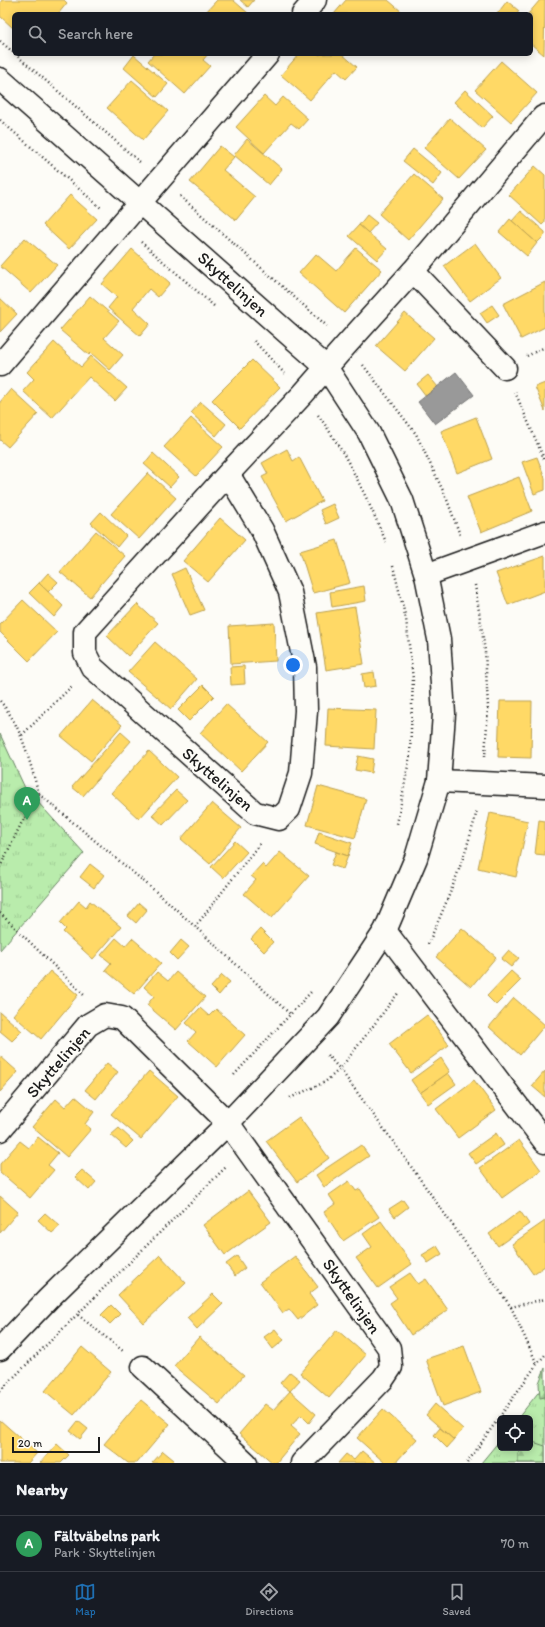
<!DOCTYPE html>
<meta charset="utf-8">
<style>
:root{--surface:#171b24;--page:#242831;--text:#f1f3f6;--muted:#9ea1a6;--line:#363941;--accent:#1f6fb2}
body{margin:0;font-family:Itim,sans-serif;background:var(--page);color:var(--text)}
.controls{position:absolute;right:12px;bottom:12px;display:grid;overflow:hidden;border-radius:6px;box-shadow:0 2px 10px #0003}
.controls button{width:36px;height:36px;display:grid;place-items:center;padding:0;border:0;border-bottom:1px solid var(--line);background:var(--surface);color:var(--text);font:20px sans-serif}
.scale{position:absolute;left:12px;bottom:10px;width:88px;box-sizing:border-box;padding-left:4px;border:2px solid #1c1c1c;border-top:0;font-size:11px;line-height:14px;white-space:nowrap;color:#1c1c1c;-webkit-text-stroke:3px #fdfcf7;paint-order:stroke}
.you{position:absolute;left:293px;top:665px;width:14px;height:14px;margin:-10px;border:3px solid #fff;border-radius:50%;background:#1a73e8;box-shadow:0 0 0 6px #1a73e833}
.badge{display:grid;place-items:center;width:26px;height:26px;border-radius:50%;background:var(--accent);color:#fff;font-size:13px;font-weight:700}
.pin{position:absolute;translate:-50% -33px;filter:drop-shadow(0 1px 2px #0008)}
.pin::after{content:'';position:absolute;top:21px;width:14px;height:12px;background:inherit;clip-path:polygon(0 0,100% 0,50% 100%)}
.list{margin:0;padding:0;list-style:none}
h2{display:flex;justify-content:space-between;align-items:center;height:52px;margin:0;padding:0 16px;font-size:17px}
h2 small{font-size:13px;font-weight:400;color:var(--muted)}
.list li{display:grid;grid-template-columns:26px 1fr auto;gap:12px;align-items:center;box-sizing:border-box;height:56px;padding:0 16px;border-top:1px solid var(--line)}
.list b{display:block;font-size:15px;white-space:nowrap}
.list p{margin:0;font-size:13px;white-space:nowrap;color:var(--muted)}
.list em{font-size:13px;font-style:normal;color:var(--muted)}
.icon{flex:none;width:22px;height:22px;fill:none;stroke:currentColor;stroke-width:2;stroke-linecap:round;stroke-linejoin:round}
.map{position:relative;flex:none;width:545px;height:1463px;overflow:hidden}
.search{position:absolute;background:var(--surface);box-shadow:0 2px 10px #0003;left:12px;right:12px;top:12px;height:44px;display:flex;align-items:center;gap:10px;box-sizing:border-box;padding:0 14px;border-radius:6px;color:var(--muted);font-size:15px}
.sheet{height:108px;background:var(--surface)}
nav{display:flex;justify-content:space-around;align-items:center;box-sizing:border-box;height:56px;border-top:1px solid var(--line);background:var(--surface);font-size:11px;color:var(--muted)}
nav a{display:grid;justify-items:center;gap:2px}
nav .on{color:var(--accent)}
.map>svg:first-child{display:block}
.grass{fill:url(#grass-tufts);stroke:#6a8464}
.forest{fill:url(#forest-firs);stroke:#6a8464}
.homes{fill:#ffd966;stroke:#bba050}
.industry{fill:#999;stroke:#747474}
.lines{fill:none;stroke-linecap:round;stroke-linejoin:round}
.minor-casing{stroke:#1c1c1c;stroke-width:25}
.path{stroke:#1c1c1c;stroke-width:2.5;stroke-dasharray:1 3;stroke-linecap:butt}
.minor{stroke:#fdfcf7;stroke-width:22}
.labels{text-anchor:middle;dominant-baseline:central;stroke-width:4;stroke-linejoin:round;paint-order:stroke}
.street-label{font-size:17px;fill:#1c1c1c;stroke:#fdfcf7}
</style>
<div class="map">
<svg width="545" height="1463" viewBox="0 0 545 1463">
<defs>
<pattern id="grass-tufts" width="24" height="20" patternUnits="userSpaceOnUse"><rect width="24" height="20" fill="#b9ecac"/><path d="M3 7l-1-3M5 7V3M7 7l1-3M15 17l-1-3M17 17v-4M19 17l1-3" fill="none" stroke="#9eca93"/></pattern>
<pattern id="forest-firs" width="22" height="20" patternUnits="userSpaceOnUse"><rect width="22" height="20" fill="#b9ecac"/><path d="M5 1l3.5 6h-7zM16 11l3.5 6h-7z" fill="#9eca93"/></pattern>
</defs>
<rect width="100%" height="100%" fill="#fdfcf7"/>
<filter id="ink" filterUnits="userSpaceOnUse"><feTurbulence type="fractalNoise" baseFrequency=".025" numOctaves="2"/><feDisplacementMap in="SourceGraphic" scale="8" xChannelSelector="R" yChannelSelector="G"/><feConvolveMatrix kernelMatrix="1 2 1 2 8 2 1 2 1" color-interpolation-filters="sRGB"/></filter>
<g filter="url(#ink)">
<g class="grass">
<path d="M0,734L25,788L84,853L0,950Z"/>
<path d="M545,1384V1463H481L500,1440V1448H530V1418H518Z"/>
</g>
<g class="forest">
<path d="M545,1368V1397L540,1398L539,1383Z"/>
<path d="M530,1441L545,1446V1463H518V1454L521,1448H530Z"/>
</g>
<g class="homes">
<path d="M2,0H64L67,3L58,14H14V29L0,16V3Z"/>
<path d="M217,0H233L249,14H204Z"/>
<path d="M240,0H254L248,7Z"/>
<path d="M346,0H388L402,12L400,14H334Z"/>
<path d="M540,0H545L544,55L531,44V14H528Z"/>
<path d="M507,1L519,11L517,14H497Z"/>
<path d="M154,54H208L203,60L210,66L185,94L148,61Z"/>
<path d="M299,54H318L320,55L321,54H342L357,67L346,79L336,70L310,100L281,75Z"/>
<path d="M134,55L168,84L157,97L124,68Z"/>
<path d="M501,61L537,93L511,122L475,90Z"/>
<path d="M132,80L168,111L143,140L107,108Z"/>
<path d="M465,90L493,116L482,128L454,102Z"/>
<path d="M264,96L275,106L283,97L308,119L299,129L291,123L264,153L236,127Z"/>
<path d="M450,118L486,150L459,179L424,148Z"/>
<path d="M247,139L282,169L269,185L234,155Z"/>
<path d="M220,146L234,157L223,170L255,197L236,220L190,182Z"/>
<path d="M413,149L442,173L433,185L403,161Z"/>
<path d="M535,166L545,175V222L542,225L509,195Z"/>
<path d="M414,174L443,199L408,240L379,214Z"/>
<path d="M70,195L97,219L69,249L43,225Z"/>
<path d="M521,211L545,232V235L537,243L512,221Z"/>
<path d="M367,215L377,223L368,233L359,225Z"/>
<path d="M510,219L537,243L527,256L499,232Z"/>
<path d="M359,225L387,249L377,260L349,236Z"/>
<path d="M25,238L57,265L31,293L0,266Z"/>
<path d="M475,243L501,278L470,301L444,266Z"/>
<path d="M356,248L382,270L344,313L299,273L316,254L336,271Z"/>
<path d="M132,249L170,283L158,297L149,289L133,308L150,324L140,336L108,308L117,297L102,284Z"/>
<path d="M545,282V327L521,339L503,304Z"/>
<path d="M90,296L119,321L104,338L123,355L110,370L91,353L89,355L60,330Z"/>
<path d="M0,298L17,314L0,332Z"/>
<path d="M492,305L499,315L487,323L480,313Z"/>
<path d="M405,313L434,338L405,371L376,346Z"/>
<path d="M54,342L81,367L91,356L127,388L115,401L89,377L52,418L23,391L34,379L27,372Z"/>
<path d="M252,360L280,387L240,428L212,400Z"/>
<path d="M428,375L438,387L426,396L417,384Z"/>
<path d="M545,383V411L535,387Z"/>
<path d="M11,389L38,414L8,447L0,440V402Z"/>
<path d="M201,402L226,424L216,436L191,413Z"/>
<path d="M476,417L492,459L457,473L441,431Z"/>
<path d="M191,418L223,447L196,476L164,447Z"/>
<path d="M287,449L293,461L299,457L322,501L286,521L262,477L268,474L262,463Z"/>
<path d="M153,453L179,477L170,487L144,464Z"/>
<path d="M537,457L545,478V490L534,494L522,462Z"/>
<path d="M148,473L176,498L139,539L111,514Z"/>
<path d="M519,477L532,511L481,532L467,497Z"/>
<path d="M333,504L339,518L326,524L320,510Z"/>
<path d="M101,512L126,536L117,547L91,523Z"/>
<path d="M220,518L245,540L208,582L183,561Z"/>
<path d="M96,531L125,556L90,597L60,572Z"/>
<path d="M337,540L350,583L313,593L300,551Z"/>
<path d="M545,556V591L508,605L496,573Z"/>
<path d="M185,568L204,610L190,615L172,574Z"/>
<path d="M48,573L58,582L48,592L39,583Z"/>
<path d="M39,583L63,606L54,617L29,593Z"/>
<path d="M364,586L366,601L332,607L330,592Z"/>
<path d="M23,600L57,632L29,661L0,632V624Z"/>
<path d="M137,604L158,623L128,656L107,636Z"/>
<path d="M355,607L364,664L326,670L317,613Z"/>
<path d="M274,623L276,661L231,664L229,626Z"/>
<path d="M155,642L197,679L171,709L128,672Z"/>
<path d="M244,666L245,684L231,685L230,667Z"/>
<path d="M374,672L376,686L364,688L362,674Z"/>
<path d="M203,685L214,696L189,721L178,710Z"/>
<path d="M92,700L122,725L91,761L61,736Z"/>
<path d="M500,701H532L531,758L498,757Z"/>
<path d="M226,704L268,742L241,771L200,733Z"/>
<path d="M328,708L376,710L374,749L326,746Z"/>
<path d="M121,732L131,741L83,796L72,787Z"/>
<path d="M149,751L177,777L139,819L111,793Z"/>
<path d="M358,756L373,759L371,773L355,770Z"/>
<path d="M318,786L366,799L355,838L307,825Z"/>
<path d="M176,790L187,800L163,825L152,815Z"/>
<path d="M212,803L241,828L210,864L181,839Z"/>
<path d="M490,813L528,821L516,877L478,868Z"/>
<path d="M539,820L545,821V855L535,854Z"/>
<path d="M319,832L352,843L348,856L315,844Z"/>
<path d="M235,841L247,852L223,878L211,867Z"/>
<path d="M280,852L309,876L272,918L244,894L256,880L251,876L262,864L266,868Z"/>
<path d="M336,852L348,856L343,869L331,865Z"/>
<path d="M90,864L104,875L94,888L80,877Z"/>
<path d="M79,901L86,907L90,901L121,927L93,959L63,932L66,929L60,923Z"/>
<path d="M139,903L147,910L136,923L128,916Z"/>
<path d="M462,928L496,957L471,987L436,957Z"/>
<path d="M260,929L273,942L264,952L251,939Z"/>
<path d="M116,938L125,946L132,938L161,963L134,994L105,970L111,963L101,955Z"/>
<path d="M181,940L189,947L177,960L170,953Z"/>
<path d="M509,950L519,958L511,967L501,959Z"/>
<path d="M50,971L78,995L41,1039L13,1015Z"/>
<path d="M511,971L521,980L496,1005L487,996Z"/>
<path d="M157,972L168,981L176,972L205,997L176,1030L147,1005L154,996L144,987Z"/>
<path d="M222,975L230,982L219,995L211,987Z"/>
<path d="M514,998L545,1025L520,1055L489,1027Z"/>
<path d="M200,1008L209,1016L216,1009L245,1035L217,1067L188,1041L196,1032L186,1023Z"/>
<path d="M0,1012L22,1031L12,1041L0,1031Z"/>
<path d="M427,1015L449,1045L411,1073L389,1044Z"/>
<path d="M0,1056L18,1072L0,1092Z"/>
<path d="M441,1058L450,1072L420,1093L411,1080Z"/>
<path d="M107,1063L118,1072L96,1099L85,1090Z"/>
<path d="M149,1071L178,1096L141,1139L111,1114Z"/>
<path d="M545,1071V1097L532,1086Z"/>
<path d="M448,1073L456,1084L428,1104L420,1093Z"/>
<path d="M474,1080L496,1110L458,1138L436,1109Z"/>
<path d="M75,1096L94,1112L85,1124L91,1129L67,1157L32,1127L56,1099L65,1107Z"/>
<path d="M299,1117L329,1158L297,1182L266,1141Z"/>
<path d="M119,1128L133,1141L126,1148L111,1135Z"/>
<path d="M496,1133L504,1145L476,1164L468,1153Z"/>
<path d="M38,1137L58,1153L48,1165L54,1170L30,1198L0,1172V1164L20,1141L29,1148Z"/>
<path d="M519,1140L541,1170L502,1198L480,1168Z"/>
<path d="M361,1145L369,1156L324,1187L316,1175Z"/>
<path d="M82,1170L96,1182L89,1190L75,1177Z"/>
<path d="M349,1181L356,1191L360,1189L379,1217L343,1241L324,1212L335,1204L329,1195Z"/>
<path d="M248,1191L271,1222L225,1255L203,1225Z"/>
<path d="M0,1196L18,1212L0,1233Z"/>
<path d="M403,1200L408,1207L395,1217L389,1209Z"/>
<path d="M520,1211L529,1224L498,1246L489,1234Z"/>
<path d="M45,1213L60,1226L52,1233L38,1220Z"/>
<path d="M381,1221L412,1264L378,1288L356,1258L372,1247L363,1234Z"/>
<path d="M545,1221V1266L533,1274L512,1244Z"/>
<path d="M437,1246L442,1254L428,1263L422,1255Z"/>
<path d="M160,1255L186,1283L144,1323L118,1295Z"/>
<path d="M237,1256L245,1268L235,1276L226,1264Z"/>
<path d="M295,1256L318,1287L309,1294L317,1305L298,1320L289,1309L283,1313L260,1282Z"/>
<path d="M410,1273L418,1284L426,1279L448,1310L411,1335L390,1303L397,1298L389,1287Z"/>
<path d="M213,1294L223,1304L197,1329L187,1318Z"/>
<path d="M111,1305L120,1314L110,1324L101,1315Z"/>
<path d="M275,1329L284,1340L273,1349L264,1337Z"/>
<path d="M337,1330L366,1355L329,1398L300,1373Z"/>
<path d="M199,1337L244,1375L219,1404L174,1366Z"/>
<path d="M464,1346L481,1392L443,1406L426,1359Z"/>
<path d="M82,1347L111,1372L74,1415L45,1391Z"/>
<path d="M290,1372L300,1380L290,1391L280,1383Z"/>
<path d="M290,1391L316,1414L309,1423L301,1415L291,1426L300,1434L276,1463H273L239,1434L265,1404L273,1410Z"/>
<path d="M141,1400L170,1424L137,1463H128L104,1444Z"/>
<path d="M435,1404L463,1429L454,1440L426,1415Z"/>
<path d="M383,1409L417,1439L395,1463H385L357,1438Z"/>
<path d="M0,1420L37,1453L28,1463H0Z"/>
<path d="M78,1421L88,1429L80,1439L70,1431Z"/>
<path d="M440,1428L454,1440L447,1448L434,1435Z"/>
<path d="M57,1444L69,1455L61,1463H40Z"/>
<path d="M163,1451L174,1460L171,1463H152Z"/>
<path d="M362,1451L376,1463H338L346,1454L354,1460Z"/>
</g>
<path class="industry" d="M456,372L474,395L435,424L418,402Z"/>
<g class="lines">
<g class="minor-casing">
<g id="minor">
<path d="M303,14L315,0"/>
<path d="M0,79L326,367L369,433L402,500L426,575L439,639L444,714L439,781L416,858L385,931L328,1017L228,1123L48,1299L0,1349"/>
<path d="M413,271L505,368"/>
<path d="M0,365L268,54"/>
<path d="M228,474L262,530L290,592L305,667L306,711L301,773L289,809L279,819L255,813L92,667L85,653V632L228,474L303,394L347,344L413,271L543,117L545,116"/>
<path d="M426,575L545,532"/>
<path d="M439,781L545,786"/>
<path d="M385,931L545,1142"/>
<path d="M0,1130L88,1025L105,1015L122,1018L228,1123L389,1348L391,1367L383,1379L302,1463"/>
<path d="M143,1367L246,1463"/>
</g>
</g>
<g class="path">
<path d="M0,41L14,53"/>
<path d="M15,54L141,163"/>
<path d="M0,120L101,208"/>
<path d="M180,196L327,326"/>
<path d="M141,242L214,306"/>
<path d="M254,341L286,375"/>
<path d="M527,356L545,347"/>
<path d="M363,365L416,434L446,497L460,535"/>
<path d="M515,392L545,461"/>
<path d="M318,415C347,454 367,498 386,542"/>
<path d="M393,566L406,619L413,679L410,755L397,824"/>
<path d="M475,585L485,651L488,707L485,757"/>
<path d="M0,701C23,728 29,761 39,794L21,824L0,867"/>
<path d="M22,735L73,685"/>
<path d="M39,794L166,900L290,1014"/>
<path d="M0,913L85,996"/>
<path d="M195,927L261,842"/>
<path d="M428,944C448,900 466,856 477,810"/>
<path d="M327,1055L340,1069L397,1147L511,1307L545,1299"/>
<path d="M234,1075L311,992"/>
<path d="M290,1098L325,1082L340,1069L399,992"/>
<path d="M511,1307L537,1364"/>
<path d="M78,1315L123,1351"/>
<path d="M0,1391L227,1166"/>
<path d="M467,1463L537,1364L545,1355"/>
</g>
<use href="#minor" class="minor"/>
</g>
</g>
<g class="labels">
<g class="street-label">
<text transform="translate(233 284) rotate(42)">Skyttelinjen</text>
<text transform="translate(218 779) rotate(41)">Skyttelinjen</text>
<text transform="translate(58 1062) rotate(-49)">Skyttelinjen</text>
<text transform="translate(352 1296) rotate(55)">Skyttelinjen</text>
</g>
</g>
</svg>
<div class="controls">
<button><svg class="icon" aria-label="locate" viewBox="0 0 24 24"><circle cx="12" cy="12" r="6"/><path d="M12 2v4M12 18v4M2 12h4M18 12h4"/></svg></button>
</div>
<div class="scale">20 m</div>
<div class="you"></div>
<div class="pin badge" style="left:27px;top:820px;background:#2e9e5b">A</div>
<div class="search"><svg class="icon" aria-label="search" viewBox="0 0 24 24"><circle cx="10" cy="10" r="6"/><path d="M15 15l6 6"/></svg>Search here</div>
</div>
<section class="sheet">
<h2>Nearby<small></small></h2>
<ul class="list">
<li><span class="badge" style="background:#2e9e5b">A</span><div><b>Fältväbelns park</b><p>Park · Skyttelinjen</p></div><em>70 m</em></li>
</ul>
</section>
<nav>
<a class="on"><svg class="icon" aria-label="map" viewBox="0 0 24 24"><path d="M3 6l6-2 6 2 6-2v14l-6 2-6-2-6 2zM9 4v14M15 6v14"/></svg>Map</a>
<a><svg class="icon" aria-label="directions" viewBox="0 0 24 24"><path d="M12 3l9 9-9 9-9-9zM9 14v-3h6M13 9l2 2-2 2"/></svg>Directions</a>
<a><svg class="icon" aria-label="saved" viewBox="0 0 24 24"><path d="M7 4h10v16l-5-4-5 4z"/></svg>Saved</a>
</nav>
